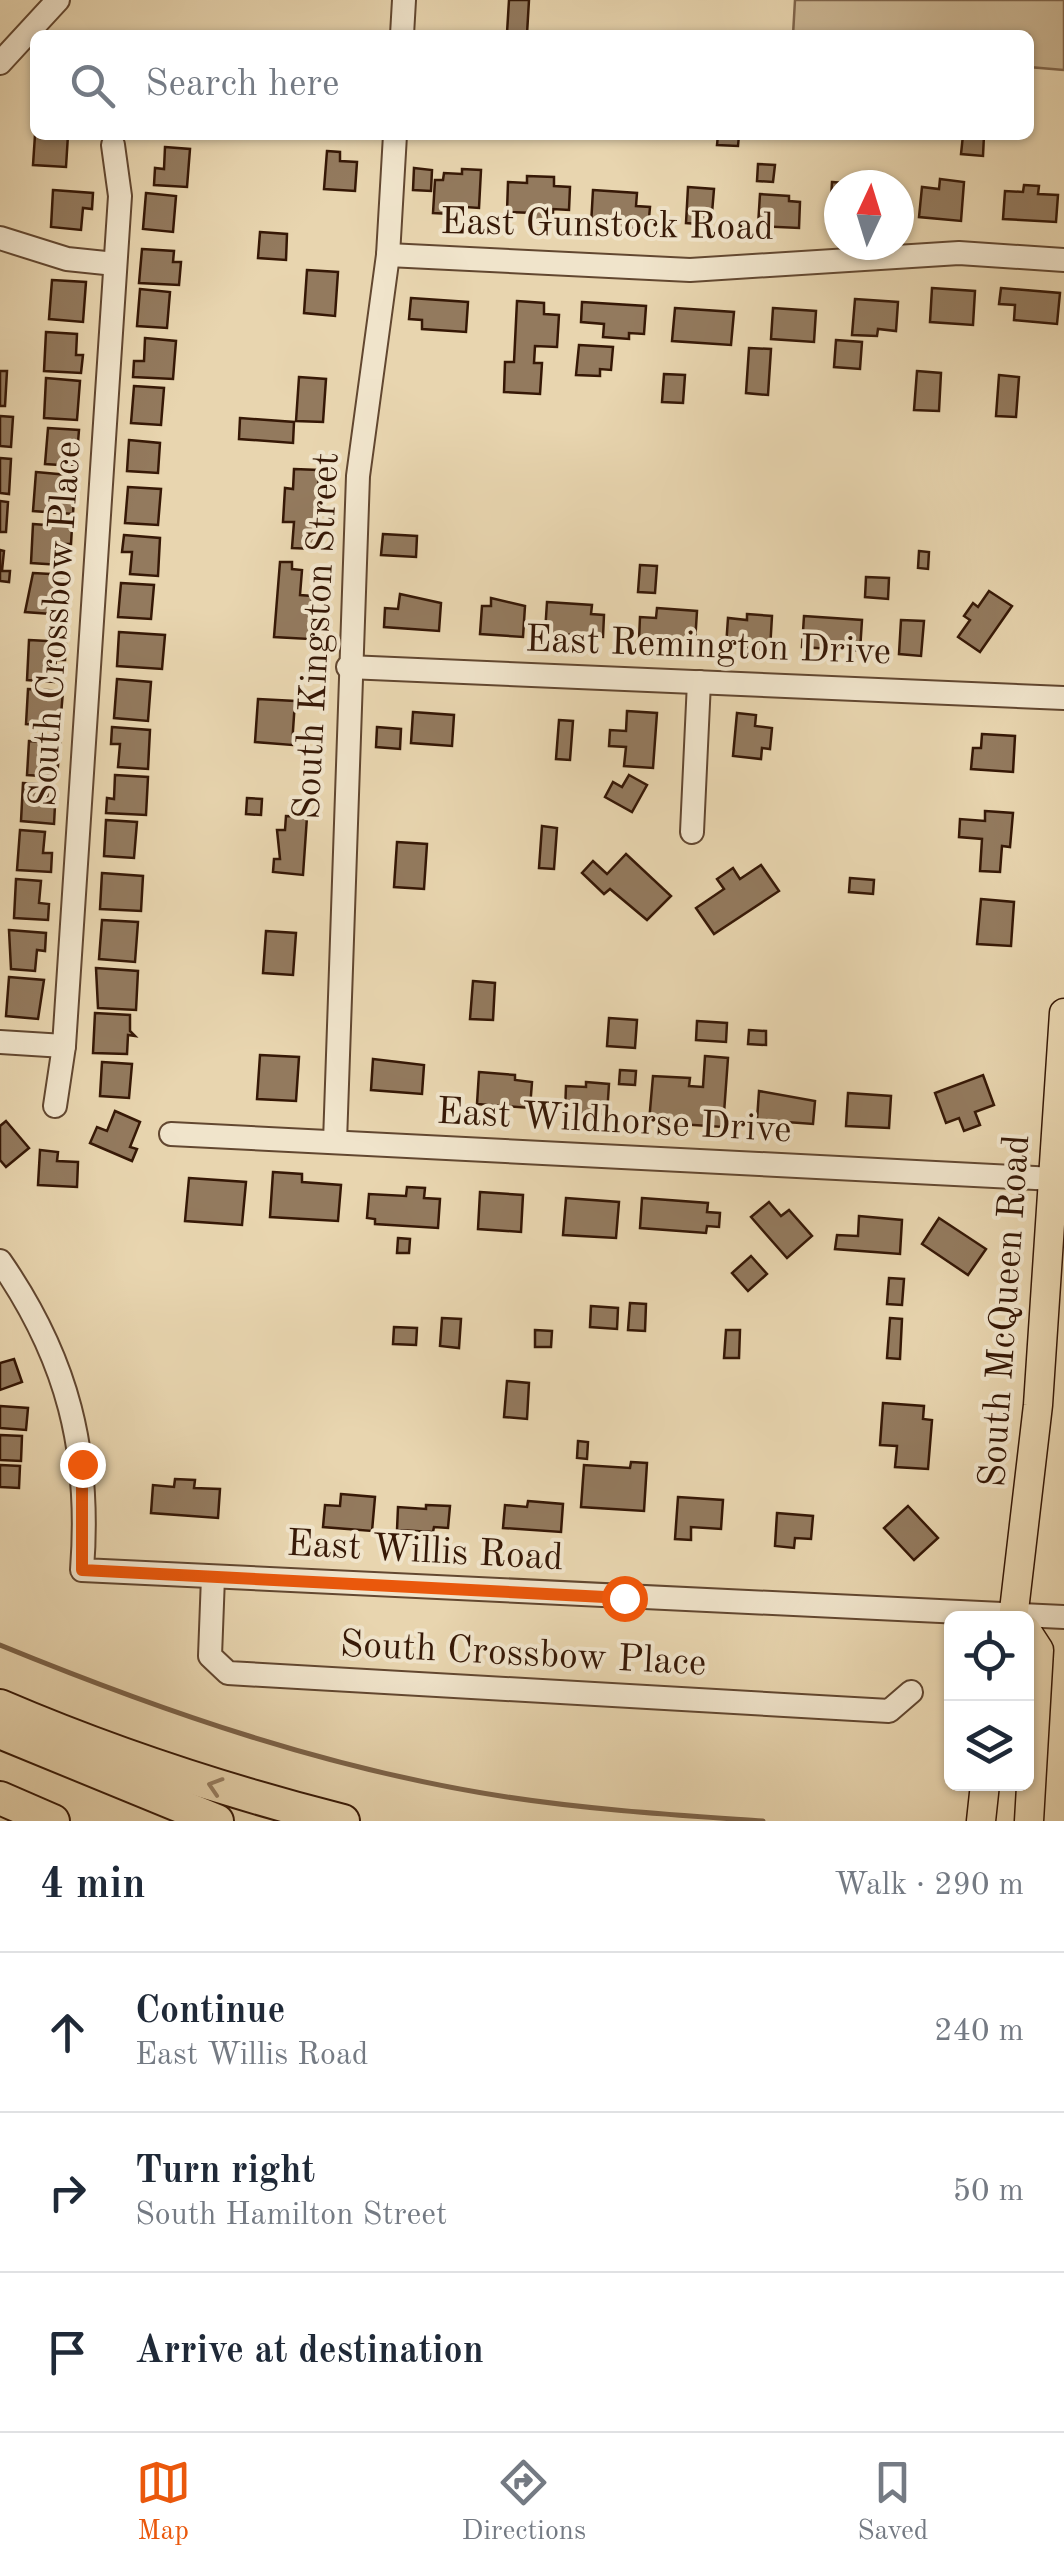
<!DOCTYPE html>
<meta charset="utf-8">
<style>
:root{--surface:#fff;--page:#f2f2f3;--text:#1f2937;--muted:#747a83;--line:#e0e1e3;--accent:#ea580c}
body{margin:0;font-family:"Old Standard TT",serif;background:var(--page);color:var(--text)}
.controls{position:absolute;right:30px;bottom:30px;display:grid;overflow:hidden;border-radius:15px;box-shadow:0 2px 8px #0004}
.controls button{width:90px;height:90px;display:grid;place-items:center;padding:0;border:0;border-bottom:2px solid var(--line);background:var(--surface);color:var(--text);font:50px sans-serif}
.compass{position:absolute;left:824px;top:170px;width:90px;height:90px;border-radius:50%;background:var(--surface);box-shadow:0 2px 8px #0004;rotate:4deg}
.stop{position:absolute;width:30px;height:30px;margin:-22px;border:8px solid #ea580c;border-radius:50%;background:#fff}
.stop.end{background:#ea580c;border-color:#fff;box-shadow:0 2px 10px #0008}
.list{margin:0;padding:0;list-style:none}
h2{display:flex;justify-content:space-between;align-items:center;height:130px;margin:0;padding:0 40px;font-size:42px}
h2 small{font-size:32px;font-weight:400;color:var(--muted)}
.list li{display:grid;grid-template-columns:65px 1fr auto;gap:30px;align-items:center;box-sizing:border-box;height:160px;padding:0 40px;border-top:2px solid var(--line)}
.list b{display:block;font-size:38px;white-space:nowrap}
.list p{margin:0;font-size:32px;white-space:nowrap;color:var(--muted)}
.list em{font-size:32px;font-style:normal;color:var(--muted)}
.icon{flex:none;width:55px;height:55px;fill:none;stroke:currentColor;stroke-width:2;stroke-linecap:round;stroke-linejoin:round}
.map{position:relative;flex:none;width:1064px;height:1821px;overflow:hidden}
.search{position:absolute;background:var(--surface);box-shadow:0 2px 8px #0004;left:30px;right:30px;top:30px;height:110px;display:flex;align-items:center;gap:25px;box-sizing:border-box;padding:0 35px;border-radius:15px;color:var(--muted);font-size:38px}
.sheet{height:610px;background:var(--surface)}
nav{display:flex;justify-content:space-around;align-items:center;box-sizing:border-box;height:140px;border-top:2px solid var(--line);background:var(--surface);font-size:28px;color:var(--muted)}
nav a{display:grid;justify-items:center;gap:5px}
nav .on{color:var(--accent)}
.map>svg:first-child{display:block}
.green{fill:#cab592;stroke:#80664c;stroke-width:2.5}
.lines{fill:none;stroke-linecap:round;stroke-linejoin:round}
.stream{stroke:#7c6349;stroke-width:5}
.building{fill:#937a5e;stroke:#361806;stroke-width:2.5}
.minor-casing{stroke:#624730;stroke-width:26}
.major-casing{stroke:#361806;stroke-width:31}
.highway-casing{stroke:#361806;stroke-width:36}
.minor{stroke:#f0e4cb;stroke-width:22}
.major{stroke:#e8d5af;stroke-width:28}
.highway{stroke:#e8d5af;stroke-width:32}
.oneway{stroke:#988063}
.route{stroke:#ea580c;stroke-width:12}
.labels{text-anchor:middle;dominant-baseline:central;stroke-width:8;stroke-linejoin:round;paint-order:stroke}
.street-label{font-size:38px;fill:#361806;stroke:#f0e4cb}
</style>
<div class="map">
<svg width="1064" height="1821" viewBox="0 0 1064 1821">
<rect width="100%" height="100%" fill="#e8d5af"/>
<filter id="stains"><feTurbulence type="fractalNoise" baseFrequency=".002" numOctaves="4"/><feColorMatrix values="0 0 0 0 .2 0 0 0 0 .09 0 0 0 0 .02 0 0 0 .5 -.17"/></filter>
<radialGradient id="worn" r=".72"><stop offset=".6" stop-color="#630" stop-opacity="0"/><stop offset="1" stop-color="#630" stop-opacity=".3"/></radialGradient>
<path class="green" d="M795,0H1064V70L1029,67V35H793Z"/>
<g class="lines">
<path class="stream" d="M0,1645C164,1712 331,1770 507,1797C592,1810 677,1815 763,1821"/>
</g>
<g class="building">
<path d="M509,0H529L527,34L507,33Z"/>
<path d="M35,135H68L66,167L33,165Z"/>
<path d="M718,135H739L738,146L717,145Z"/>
<path d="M963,135H984L983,156L961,154Z"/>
<path d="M165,147L190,149L187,187L154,185L155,168L164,169Z"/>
<path d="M327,151L340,152V161L357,162L355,191L324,189Z"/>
<path d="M758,164L775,165L773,182L757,181Z"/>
<path d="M414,168L432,170L431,191L413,190Z"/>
<path d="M462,169L481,170L479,208L451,206V214L433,213L435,180H443L444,173L462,174Z"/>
<path d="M527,176L554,177V186L570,187L569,210L553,209V223L534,222V213L507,212L508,182L527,183Z"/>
<path d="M940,179L964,182L961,221L919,217L922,187L939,189Z"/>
<path d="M832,182L874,185H839V221L830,220Z"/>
<path d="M1024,185L1039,186L1038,194L1058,195L1056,222L1003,219L1005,191L1023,192Z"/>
<path d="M688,187L714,189L711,225L686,223Z"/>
<path d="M53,190L93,193L92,209L83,208L81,230L51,227Z"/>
<path d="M593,190L637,193L636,206L650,207L648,229L591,225Z"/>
<path d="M146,193L176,196L173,232L143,229Z"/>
<path d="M760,194L789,196V201L800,202L799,228L758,226Z"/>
<path d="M260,232L287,234L286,260L258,258Z"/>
<path d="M142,249L174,251L173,262H181L179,285L139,283Z"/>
<path d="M307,270L338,272L335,316L304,313Z"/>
<path d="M52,280L86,282L83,322L49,319Z"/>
<path d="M932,288L975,291L973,325L930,322Z"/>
<path d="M1001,288L1060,293L1057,324L1014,320L1015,305L999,304Z"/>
<path d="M140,289L170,292L167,328L137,326Z"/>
<path d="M411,298L468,302L466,332L422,329V320L409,319Z"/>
<path d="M855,299L898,302L896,331L878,329L877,336L852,335Z"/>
<path d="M517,301L544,303V314L559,315L557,347L535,346L534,363H542L540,394L504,392L505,362H514Z"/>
<path d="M582,302L646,306L644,334L629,333V339L603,337L604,324L581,322Z"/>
<path d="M675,308L734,312L731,345L672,341Z"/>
<path d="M773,308L816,311L814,342L771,339Z"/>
<path d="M46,332L77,334L76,355H83L81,373L44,371Z"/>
<path d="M145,338L176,341L173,379L133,377L134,361H144Z"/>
<path d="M836,340L862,342L860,369L834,367Z"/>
<path d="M579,345L613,347L611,370L600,369V376L576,375Z"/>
<path d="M749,348L771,349L768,395L746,393Z"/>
<path d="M0,371H7L5,406H0Z"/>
<path d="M917,371L941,373L939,411L914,410Z"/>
<path d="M664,374L685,375L683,403L662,402Z"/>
<path d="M999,375L1019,377L1016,417L996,416Z"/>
<path d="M299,377L326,379L323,422L296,421Z"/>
<path d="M46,378L80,381L77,420L44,418Z"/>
<path d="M134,386L164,388L161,425L131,423Z"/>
<path d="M0,416L13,417L11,447L0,446Z"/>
<path d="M240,418L294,422L293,443L239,439Z"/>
<path d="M48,428L79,430L76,466L45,464Z"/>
<path d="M129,440L160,443L158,473L127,471Z"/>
<path d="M0,458L11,459L9,494L0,493Z"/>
<path d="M294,469L319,470L315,549L292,548L294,522H283L285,488L293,489Z"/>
<path d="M36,472L68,475L66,496L74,497L73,514L33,511Z"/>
<path d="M128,487L161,489L158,525L125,523Z"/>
<path d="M0,501L8,502L6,532H0Z"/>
<path d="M33,524L72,527L71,544H63L61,565L31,563Z"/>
<path d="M383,534L417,536L416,557L381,555Z"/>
<path d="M124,535L160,538L158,576L130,574L132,552H122Z"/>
<path d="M0,550L4,551L2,571H10L9,582L0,581Z"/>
<path d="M919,551L929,552L928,569L918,568Z"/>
<path d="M280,562H292V569L302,570L300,595L312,596L309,639L274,637Z"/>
<path d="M640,565L657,566L655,593L638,592Z"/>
<path d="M33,573L68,575L65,615L25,612Z"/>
<path d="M866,577L889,578L888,599L865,597Z"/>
<path d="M121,583L154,585L151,619L118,617Z"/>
<path d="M989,591L1012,606L980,652L958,637L970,620L964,616L973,603L978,607Z"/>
<path d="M400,594L441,603L439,631L384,627L385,608L398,609Z"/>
<path d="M491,598L525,606L523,637L480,634L482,606H491Z"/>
<path d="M547,602L592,605L591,614L604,615L603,637L545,633Z"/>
<path d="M657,608L697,611L695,643L639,640L640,617L656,618Z"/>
<path d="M747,614L772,616L770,650L726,647L728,618L747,620Z"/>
<path d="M804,616L862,620L860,651L802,647Z"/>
<path d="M901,620L924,621L921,656L899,654Z"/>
<path d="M119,632L165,635L162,669L117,666Z"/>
<path d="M29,640L66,642L65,660H56L54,682L27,680Z"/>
<path d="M117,679L151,682L148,721L114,718Z"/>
<path d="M28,689L63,691L60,727L26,724Z"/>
<path d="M258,699L295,701L292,745L255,742Z"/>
<path d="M627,711L657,713L653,768L624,766L626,747L609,746L610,730L626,731Z"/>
<path d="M413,712L454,715L452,746L411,743Z"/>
<path d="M737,713L756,715L755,726L772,728L770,749L762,748L761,759L733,756Z"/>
<path d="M559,720L573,721L570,760L556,759Z"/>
<path d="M112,727L150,730L148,769L118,767L120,744H111Z"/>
<path d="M377,727L401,729L400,749L376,747Z"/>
<path d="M982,734L1015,736L1013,772L971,769L973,748H981Z"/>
<path d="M29,741L60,743L57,777L27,775Z"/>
<path d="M115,775L148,777L146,815L106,813L107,798L114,799Z"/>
<path d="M629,775L647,785L632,812L605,797L613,782L622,787Z"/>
<path d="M23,783L48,785L47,805H55L54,824L21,821Z"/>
<path d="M247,798L262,799L261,815L246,814Z"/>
<path d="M985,811L1013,813L1010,847L1002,846L1000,872L980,871L982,839L959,837L960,819L985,821Z"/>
<path d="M286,816L307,817L303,875L273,872L274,859H280L277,830H285Z"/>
<path d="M106,820L137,822L134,858L104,856Z"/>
<path d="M542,826L557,828L554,869L539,868Z"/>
<path d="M20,830L45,832L43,853H52L51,872L17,870Z"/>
<path d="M397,842L427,844L424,889L394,887Z"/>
<path d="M626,854L671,896L647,920L610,889L604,894L582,873L593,861L607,874Z"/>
<path d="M761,865L779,891L714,934L696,908L724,889L717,879L733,868L740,879Z"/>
<path d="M102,873L143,876L141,911L100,909Z"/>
<path d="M850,878L874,880L873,894L849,892Z"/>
<path d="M16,879L41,881L39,903L49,904L48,920L14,918Z"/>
<path d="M981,899L1014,902L1011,946L977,944Z"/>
<path d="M102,920L138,922L135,962L99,959Z"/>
<path d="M9,930L46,933L45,951L37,950L35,971L11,969Z"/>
<path d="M266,931L296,933L293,975L263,973Z"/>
<path d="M96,968L138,971L136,1010L98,1008Z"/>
<path d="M9,977L44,980L38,1019L6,1016Z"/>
<path d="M473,981L495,983L493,1020L470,1019Z"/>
<path d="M95,1013L130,1015V1031L135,1036L128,1035L127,1054L93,1053Z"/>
<path d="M609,1018L637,1020L635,1048L607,1046Z"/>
<path d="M697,1021L727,1023L726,1042L696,1040Z"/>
<path d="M749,1030L766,1031V1045L748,1044Z"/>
<path d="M260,1055L299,1057L296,1101L257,1099Z"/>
<path d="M705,1056L728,1058L723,1127L649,1122L653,1076L690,1078L689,1086L703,1087Z"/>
<path d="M373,1059L424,1065L422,1094L371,1090Z"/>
<path d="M102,1062L132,1064L129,1098L100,1096Z"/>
<path d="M620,1070L636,1071L635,1085L619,1084Z"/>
<path d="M479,1072L515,1075V1080L532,1082L530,1108L477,1104Z"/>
<path d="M983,1075L994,1105L975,1112L980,1125L964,1131L959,1118L946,1123L935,1093Z"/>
<path d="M586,1082L609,1084L607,1115L565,1112L566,1086L586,1087Z"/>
<path d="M759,1091L815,1101L813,1124L757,1120Z"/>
<path d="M848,1093L891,1096L889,1128L846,1126Z"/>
<path d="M115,1111L140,1122L130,1147L137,1149L132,1161L90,1143L97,1127L107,1131Z"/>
<path d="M6,1121L29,1148L6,1167L0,1160V1126Z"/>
<path d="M40,1150L58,1152L57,1161L78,1162L77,1187L38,1185Z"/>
<path d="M273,1172L302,1174V1182L341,1185L338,1221L270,1217Z"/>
<path d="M189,1178L246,1182L242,1225L185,1221Z"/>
<path d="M407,1187L425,1188L424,1198L440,1199L438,1228L375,1224V1219L367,1218L369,1194L406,1196Z"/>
<path d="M480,1192L523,1195L521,1232L478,1229Z"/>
<path d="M566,1198L619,1202L616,1238L563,1235Z"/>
<path d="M642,1198L708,1203L707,1212L720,1213L719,1227L707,1226L706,1233L640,1228Z"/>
<path d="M769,1202L781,1216L789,1210L812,1236L787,1258L751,1217Z"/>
<path d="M859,1216L902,1220L900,1254L835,1249L837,1235L858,1236Z"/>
<path d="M939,1218L986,1249L968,1275L922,1244Z"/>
<path d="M398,1238L410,1239L409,1253H397Z"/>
<path d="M751,1256L767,1274L748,1291L732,1273Z"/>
<path d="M889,1278L904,1279L902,1305L887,1304Z"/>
<path d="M630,1303L646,1304L645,1331L628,1330Z"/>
<path d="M591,1306L618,1308L617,1329L590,1327Z"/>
<path d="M442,1318L461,1319L459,1348L440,1346Z"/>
<path d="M890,1318L902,1319L900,1359L887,1358Z"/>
<path d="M394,1327L417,1328L416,1345L393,1344Z"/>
<path d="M535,1330L552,1331L551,1347H535Z"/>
<path d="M726,1330H740L739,1358H724Z"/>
<path d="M14,1359L22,1382L0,1390V1363Z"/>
<path d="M507,1381L529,1383L527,1419L504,1417Z"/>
<path d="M883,1403L924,1406L923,1419L932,1420L928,1469L895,1467L897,1446L880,1445Z"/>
<path d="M0,1406L28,1408L26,1430L0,1428Z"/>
<path d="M0,1435L22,1436L21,1461L0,1460Z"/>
<path d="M578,1441L588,1442L587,1459L577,1458Z"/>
<path d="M631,1462L647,1463L644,1511L581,1507L584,1465L630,1468Z"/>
<path d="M0,1465L20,1466L19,1488L0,1487Z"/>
<path d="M175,1479L195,1480L194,1488L220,1489L218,1518L151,1513L153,1485L174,1487Z"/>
<path d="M341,1494L375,1497L372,1531L323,1527L325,1505L340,1506Z"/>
<path d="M678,1497L723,1500L721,1529L691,1527V1540L675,1539Z"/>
<path d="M528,1501L563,1504L561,1532L503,1528L505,1505L527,1507Z"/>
<path d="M426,1505L450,1506L448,1528L434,1527L433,1532L397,1530L398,1507L426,1509Z"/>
<path d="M908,1506L938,1538L914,1560L884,1528Z"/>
<path d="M777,1513L813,1516L811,1539L795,1538L794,1548L775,1546Z"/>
</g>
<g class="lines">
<g class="minor-casing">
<g id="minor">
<path d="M402,35L404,0"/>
<path d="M0,63L58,0"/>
<path d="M0,238L67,259L115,264"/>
<path d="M388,255L690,270L959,253L1064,260"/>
<path d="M348,667L1064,698"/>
<path d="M692,832L699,682"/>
<path d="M0,1042L64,1046"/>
<path d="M55,1106L64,1046L120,196L113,145"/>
<path d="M171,1134L1054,1179"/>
<path d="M335,1142L358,476L388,255L395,135"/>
<path d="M0,1261C68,1359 91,1452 82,1570L1064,1617"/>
<path d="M213,1577L210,1656L228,1673L889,1711L911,1692"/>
</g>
</g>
<g class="major-casing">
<g id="major">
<path d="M1013,1619L1038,1405L1064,1013"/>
<path d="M1026,1630L1039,1650L1029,1821"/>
<path d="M981,1821L985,1784"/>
</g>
</g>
<g class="highway-casing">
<g id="highway">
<path d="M0,1706C112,1754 225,1791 343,1821"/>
<path d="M0,1732L217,1821"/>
<path d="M0,1798L53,1821"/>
</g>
</g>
<use href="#minor" class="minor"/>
<use href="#major" class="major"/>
<use href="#highway" class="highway"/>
</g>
<defs><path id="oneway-chevron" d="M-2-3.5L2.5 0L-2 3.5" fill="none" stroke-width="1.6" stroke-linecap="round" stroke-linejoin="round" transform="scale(2.5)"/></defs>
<use class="oneway" href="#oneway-chevron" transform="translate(215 1786) rotate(-162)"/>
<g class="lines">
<path class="route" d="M82,1464V1570L624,1598"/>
</g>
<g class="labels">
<g class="street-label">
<text transform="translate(607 226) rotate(1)">East Gunstock Road</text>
<text transform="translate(57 624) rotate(-86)">South Crossbow Place</text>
<text transform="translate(318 636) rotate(-87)">South Kingston Street</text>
<text transform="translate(708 647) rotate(2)">East Remington Drive</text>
<text transform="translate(614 1122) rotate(3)">East Wildhorse Drive</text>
<text transform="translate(1006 1311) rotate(-86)">South McQueen Road</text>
<text transform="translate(425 1552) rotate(3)">East Willis Road</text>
<text transform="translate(523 1655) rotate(3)">South Crossbow Place</text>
</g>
</g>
<rect width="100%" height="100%" filter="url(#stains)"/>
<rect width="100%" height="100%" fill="url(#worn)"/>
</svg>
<div class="controls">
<button><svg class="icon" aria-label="locate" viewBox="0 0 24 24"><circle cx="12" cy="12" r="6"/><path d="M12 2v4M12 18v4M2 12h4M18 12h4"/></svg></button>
<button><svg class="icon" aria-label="layers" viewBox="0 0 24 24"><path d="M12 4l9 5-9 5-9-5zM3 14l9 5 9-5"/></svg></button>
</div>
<svg class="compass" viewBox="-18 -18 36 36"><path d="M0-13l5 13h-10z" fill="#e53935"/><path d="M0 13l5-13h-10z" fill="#747a83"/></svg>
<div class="stop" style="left:624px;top:1598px"></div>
<div class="stop end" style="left:82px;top:1464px"></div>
<div class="search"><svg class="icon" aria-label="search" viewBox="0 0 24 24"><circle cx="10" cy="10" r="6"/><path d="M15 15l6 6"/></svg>Search here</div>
</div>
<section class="sheet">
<h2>4 min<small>Walk · 290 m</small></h2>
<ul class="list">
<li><svg class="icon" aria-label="ahead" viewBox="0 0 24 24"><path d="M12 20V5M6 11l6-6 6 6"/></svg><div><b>Continue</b><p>East Willis Road</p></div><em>240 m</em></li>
<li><svg class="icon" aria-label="right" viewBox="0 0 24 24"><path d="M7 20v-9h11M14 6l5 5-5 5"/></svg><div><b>Turn right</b><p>South Hamilton Street</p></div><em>50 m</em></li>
<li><svg class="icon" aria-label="arrive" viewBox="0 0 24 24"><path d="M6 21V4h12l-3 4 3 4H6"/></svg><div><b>Arrive at destination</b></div></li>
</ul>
</section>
<nav>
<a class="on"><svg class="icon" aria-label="map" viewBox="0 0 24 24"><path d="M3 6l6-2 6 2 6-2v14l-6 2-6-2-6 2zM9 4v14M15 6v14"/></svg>Map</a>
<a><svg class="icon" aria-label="directions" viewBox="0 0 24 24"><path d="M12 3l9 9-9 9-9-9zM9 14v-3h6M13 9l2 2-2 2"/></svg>Directions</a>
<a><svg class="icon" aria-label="saved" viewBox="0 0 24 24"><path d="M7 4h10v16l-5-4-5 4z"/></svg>Saved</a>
</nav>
